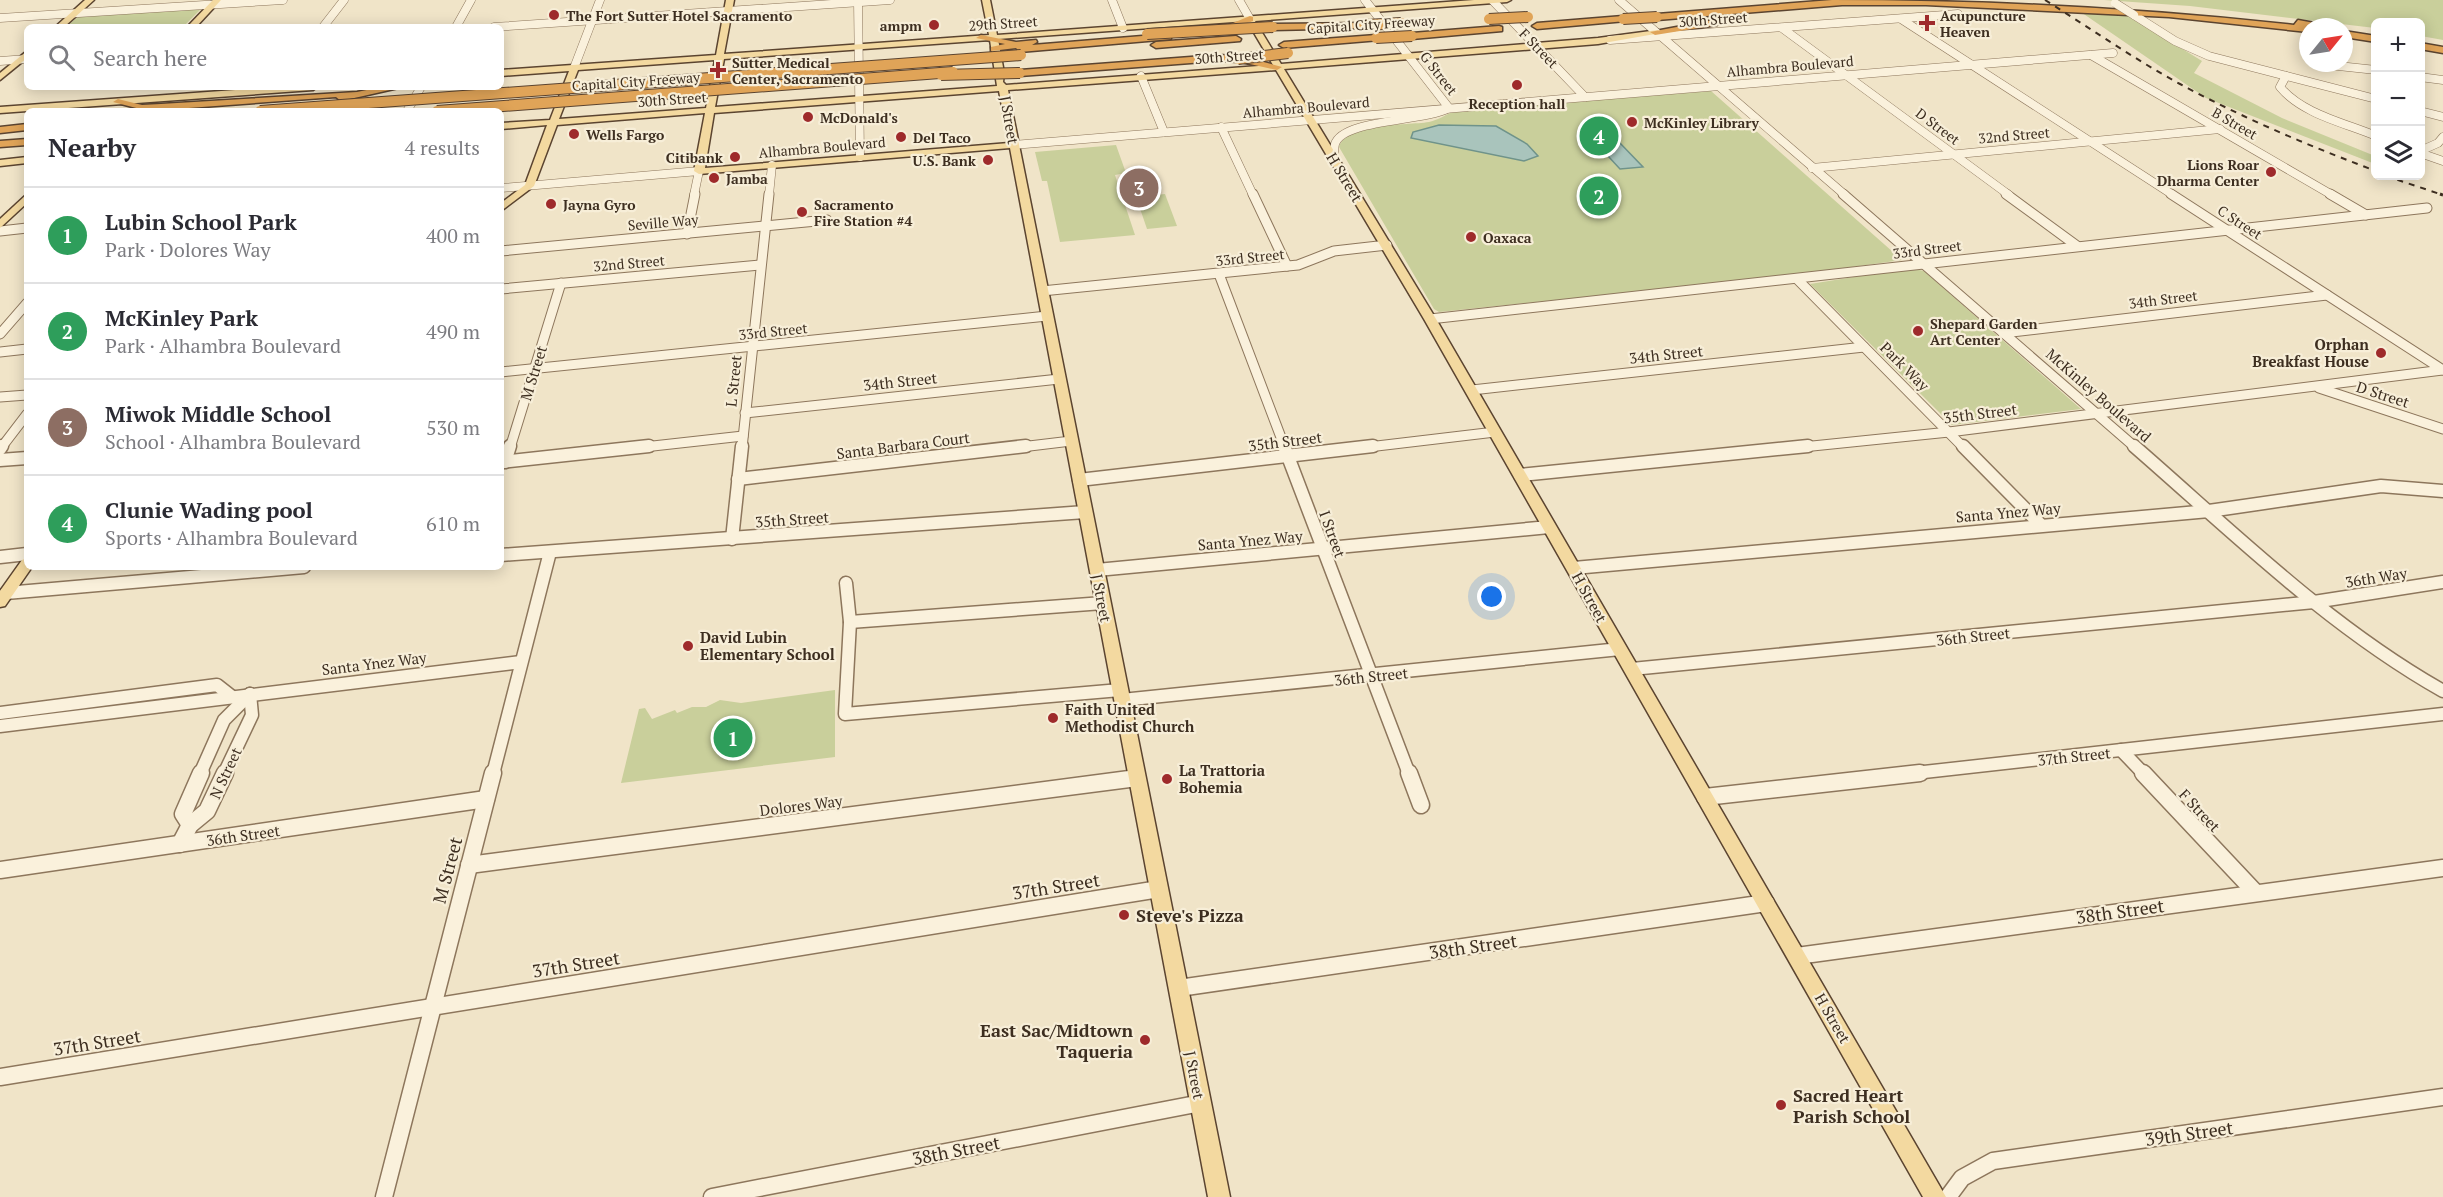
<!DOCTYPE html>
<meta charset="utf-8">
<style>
:root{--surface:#fff;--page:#f7f7f7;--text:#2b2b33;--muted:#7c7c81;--line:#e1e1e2;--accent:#db2777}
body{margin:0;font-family:"PT Serif",serif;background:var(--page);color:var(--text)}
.controls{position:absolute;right:18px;top:18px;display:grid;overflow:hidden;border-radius:9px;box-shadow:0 3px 15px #0003}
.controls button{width:54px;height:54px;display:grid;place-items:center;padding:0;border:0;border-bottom:2px solid var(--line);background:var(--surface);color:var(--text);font:30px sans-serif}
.compass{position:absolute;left:2299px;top:18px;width:54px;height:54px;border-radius:50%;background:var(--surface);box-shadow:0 3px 15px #0003;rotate:60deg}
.you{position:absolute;left:1492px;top:597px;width:21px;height:21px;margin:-15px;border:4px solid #fff;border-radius:50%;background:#1a73e8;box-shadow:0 0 0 9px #1a73e833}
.badge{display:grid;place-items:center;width:39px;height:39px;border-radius:50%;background:var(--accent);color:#fff;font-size:20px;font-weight:700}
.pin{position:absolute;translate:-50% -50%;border:3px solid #fff;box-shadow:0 2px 6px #0006}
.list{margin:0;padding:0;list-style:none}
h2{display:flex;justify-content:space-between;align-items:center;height:78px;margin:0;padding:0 24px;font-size:26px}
h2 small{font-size:20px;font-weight:400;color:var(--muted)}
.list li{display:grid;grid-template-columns:39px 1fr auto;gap:18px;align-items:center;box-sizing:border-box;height:96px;padding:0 24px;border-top:2px solid var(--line)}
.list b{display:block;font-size:22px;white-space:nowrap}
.list p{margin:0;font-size:20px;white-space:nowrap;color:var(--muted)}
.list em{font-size:20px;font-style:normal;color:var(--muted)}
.icon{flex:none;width:33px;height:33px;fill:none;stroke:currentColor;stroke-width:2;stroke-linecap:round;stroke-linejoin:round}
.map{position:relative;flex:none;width:2443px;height:1197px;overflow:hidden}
.search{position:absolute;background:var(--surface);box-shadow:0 3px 15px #0003;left:24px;top:24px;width:480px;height:66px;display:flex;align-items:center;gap:15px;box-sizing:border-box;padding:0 21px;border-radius:9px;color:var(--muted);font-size:22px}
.panel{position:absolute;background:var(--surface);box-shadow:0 3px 15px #0003;left:24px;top:108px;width:480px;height:462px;border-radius:9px}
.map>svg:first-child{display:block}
.green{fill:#c9cf9b}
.water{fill:#a9c4bc;stroke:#6f938a;stroke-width:1.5}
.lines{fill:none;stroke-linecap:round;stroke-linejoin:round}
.minor-far3-casing{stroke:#8d765c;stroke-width:9}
.minor-far2-casing{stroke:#8d765c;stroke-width:11}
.minor-far1-casing{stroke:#8d765c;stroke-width:15}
.minor-casing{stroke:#8d765c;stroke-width:19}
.major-casing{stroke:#5b4430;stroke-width:3}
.highway-casing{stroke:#5b4430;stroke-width:3}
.minor-far3{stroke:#faf1dc;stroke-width:8}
.minor-far2{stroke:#faf1dc;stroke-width:9}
.minor-far1{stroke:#faf1dc;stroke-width:12}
.minor{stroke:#faf1dc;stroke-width:16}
.major{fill:#f3d9a0;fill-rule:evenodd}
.highway{fill:#e0a458;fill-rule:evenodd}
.rail-far1{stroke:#3d2e20;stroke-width:2;stroke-dasharray:6 6;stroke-linecap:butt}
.rail{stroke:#3d2e20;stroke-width:3;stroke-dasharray:8 8;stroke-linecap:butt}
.minor-bridge-casing{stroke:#8d765c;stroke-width:9;stroke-linecap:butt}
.highway-bridge-casing{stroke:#5b4430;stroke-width:12;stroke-linecap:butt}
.minor-bridge{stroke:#faf1dc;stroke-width:8}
.highway-bridge{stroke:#e0a458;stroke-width:10}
.poi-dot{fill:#9e2a2b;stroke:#f7eed8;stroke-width:2}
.labels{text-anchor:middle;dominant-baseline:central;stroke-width:4.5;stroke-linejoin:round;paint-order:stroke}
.far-poi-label{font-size:14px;font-weight:bold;fill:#3d2e20;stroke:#f7eed8;text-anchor:start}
.far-street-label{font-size:14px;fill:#3d2e20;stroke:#f7eed8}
.street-label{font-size:15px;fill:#3d2e20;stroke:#f7eed8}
.poi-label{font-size:15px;font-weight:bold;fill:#3d2e20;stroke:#f7eed8;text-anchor:start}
.near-street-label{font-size:18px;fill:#3d2e20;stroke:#f7eed8}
.near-poi-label{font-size:18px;font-weight:bold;fill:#3d2e20;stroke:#f7eed8;text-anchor:start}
</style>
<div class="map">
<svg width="2443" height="1197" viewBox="0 0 2443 1197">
<rect width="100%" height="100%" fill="#f0e4c8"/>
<g class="green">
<path d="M2104,0H2443V40L2421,36L2420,22H2376L2375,28L2190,6Z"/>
<path d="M203,7L183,27H66L80,15Z"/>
<path d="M2075,8L2126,14L2202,61L2194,73L2282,118L2375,156V164L2206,98Z"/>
<path d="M1711,91L1902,260L1788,276L1439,312L1434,309L1339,147C1348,121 1405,126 1429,122C1439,120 1446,114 1455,111Z"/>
<path d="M1116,145L1126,173L1115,175L1135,235L1060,242L1047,181H1042L1035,152Z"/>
<path d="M1165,194L1177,226L1147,229L1136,197Z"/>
<path d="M1910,268L1924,271L2081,409L1952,425L1810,284Z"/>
<path d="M835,690V757L621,783L639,709L645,708L652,719L675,710L677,713L692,707H706L720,700L741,703Z"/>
</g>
<g class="water">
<path d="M1439,125L1496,126L1527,144L1538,156L1524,161L1411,138L1413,132Z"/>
<path d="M1618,141L1643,167L1620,169L1596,143Z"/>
</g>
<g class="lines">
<g class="minor-far3-casing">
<g id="minor-far3">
<path d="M858,0L860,157"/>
<path d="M1112,0L1123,28"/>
<path d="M1239,0L1250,19"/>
<path d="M1492,0L1585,97"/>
<path d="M1619,0L1845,195"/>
<path d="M2134,15L2175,41L2209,56L2376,99"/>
<path d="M0,18L283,0"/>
<path d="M1901,19L2173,195"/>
<path d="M323,27L344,0"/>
<path d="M456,27L471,0"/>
<path d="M494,27L890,0"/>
<path d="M1782,28L2009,195"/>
<path d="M1610,40L1958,14"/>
<path d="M2091,55L2332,195"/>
<path d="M0,61L27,59"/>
<path d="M2329,65L2376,70"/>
<path d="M574,68L600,0"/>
<path d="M1141,76L1164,132"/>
<path d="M2286,76L2280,87C2302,114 2345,123 2376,136"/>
<path d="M2420,77L2443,80"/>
<path d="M407,111L421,87"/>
<path d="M2420,111L2443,117"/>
<path d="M1221,127L1253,195"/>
<path d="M1014,145L2113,53"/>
<path d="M2420,151L2438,143L2443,137"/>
<path d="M2420,153L2443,161"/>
<path d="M1334,158C1334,154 1334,148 1335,144C1343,119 1423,122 1449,108L1365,0"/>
<path d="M1812,168L2220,129"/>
<path d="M501,188L699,171L694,195"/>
<path d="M769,195L772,165"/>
</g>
</g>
<g class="minor-far2-casing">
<g id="minor-far2">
<path d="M1253,194L1287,266"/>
<path d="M1843,194L2136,448"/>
<path d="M2006,194L2077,246"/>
<path d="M2171,194L2443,370"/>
<path d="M2330,194L2366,215"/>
<path d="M0,231L27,228"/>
<path d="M687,234L695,194"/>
<path d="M501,251L827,220"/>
<path d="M1219,274L1285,448"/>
<path d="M1798,280L1964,448"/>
<path d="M501,289L760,265"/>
<path d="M1042,291L1298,265L1334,251L1387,245"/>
<path d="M1430,319L2427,208"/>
<path d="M2003,333L2327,295"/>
<path d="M0,334L27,303"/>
<path d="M0,352L27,349"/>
<path d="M501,372L1047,316"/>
<path d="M2319,388L2443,429"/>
<path d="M1472,390L1864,347"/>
<path d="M0,397L27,395"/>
<path d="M745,413L1059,379"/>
<path d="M1,448L27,414"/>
<path d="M510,448L561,283"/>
<path d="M635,448L743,436"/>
<path d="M742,448L769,194"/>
<path d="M1013,448L1071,441"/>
<path d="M1360,448L1495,432"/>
<path d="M1793,448L1949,432L2443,370"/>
</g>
</g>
<g class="minor-far1-casing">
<g id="minor-far1">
<path d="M1284,446L1409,774"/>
<path d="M1963,446L2041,525"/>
<path d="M2134,446C2233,532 2328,626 2443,691"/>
<path d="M0,449L2,446"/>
<path d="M0,460L27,458"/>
<path d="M501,462L649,446"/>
<path d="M505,462L510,446"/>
<path d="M1520,475L1808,446"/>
<path d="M738,479L1026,446"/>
<path d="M1079,480L1373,446"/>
<path d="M732,539L742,446"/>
<path d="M501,555L1085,512"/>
<path d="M0,557L27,554"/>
<path d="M1574,568L2209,511L2381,486L2443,491"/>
<path d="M1097,570L1549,527"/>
<path d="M846,583L850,622L845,714L1120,690"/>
<path d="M6,593L304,567"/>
<path d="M850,622L1103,603"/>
<path d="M1632,669L2314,602L2443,582"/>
<path d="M1122,700L1620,649"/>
<path d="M0,713L217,685L231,696"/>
<path d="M0,726L521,662"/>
<path d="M2121,750L2144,774"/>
<path d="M200,774L224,720L250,694"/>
<path d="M224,774L252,715L250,694"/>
<path d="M493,774L550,552"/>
<path d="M1906,774L2443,714"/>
</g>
</g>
<g class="minor-casing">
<g id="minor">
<path d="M1409,773L1421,805"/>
<path d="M2143,773L2255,892"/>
<path d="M1705,797L1920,773"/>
<path d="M190,825L183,814L201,773"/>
<path d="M180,844L190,825L207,811L225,773"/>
<path d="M469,865L1137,778"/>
<path d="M0,870L486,799"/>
<path d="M1797,956L2443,868"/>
<path d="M1179,988L1766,903"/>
<path d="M0,1077L1159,889"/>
<path d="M384,1197L493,773"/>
<path d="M712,1197L1201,1103"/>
<path d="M1948,1197L1962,1178L1993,1161L2443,1097"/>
</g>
</g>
<g class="major-casing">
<g id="major">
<path d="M85,0H94L64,27H55Z"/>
<path d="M213,0H221L196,27H187Z"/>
<path d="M726,0H734L724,54L989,35L982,0H990L997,35L1474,0H1511L1507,2L1255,21L1281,64L1598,38L1658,30V34H1655L1598,44L1284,69L1436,319L1946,1197H1923L1424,319L1276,70L1008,90L1230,1197H1208L1010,148L699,174L694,171L705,113L557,125L534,186L501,211V203L525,185L547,125L501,129V123L550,120L569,71L501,76V70L716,55ZM1247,21L1273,65L1006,85L1003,82L1004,73L998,39ZM990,40L997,86L715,107L724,59ZM715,60L706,108L559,119L578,70ZM999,91L1009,143L705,168L714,113Z"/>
<path d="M27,51V58L0,80V73Z"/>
<path d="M277,87H317L313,90L0,113V107Z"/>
<path d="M27,157V163L0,166V160Z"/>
<path d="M27,194V203L0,228V219Z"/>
<path d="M27,558V567H32L5,606L0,607V591L22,560Z"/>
</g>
</g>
<g class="highway-casing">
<g id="highway">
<path d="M1832,0C1986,0 2140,8 2294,25L2298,20L2337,27H2308V32L2169,17L1926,5H1842L1657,20L1652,17L1657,14Z"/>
<path d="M1250,16L1253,17V21L1221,33L1216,30Z"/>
<path d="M1623,16L1628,19L1626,21L1537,29L1532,26L1537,23Z"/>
<path d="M1714,20L1719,23L1717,25L1655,35L1650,32Z"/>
<path d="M1369,23V27L1366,28L1273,30L1268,27L1273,24Z"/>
<path d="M1499,26L1502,27V31L1412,39L1407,36L1412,33Z"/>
<path d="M2344,31L2376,36V42L2344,37Z"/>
<path d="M1167,34L1171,35V39L1020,52L1016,48L991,51V47L1005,44L976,38L981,35L1016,42L1036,40L1037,42L1032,45Z"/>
<path d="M1376,35L1381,38L1380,40L1284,48L1279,45L1284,42Z"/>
<path d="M1236,36L1241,39L1240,41L1156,48L1151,45L1156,42Z"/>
<path d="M2420,43L2443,47V53L2420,49Z"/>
<path d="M1217,55L1241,56L1282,67L1277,70L1241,62L1217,61L1020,76L1015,73L1020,70Z"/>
<path d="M381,87H403L341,101L336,97L148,111L113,102L118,99L142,105L161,104L357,92Z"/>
<path d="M27,124V130L0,133V127Z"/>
<path d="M27,139V145L0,147V141Z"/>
</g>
</g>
<use href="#minor-far3" class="minor-far3"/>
<use href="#minor-far2" class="minor-far2"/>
<use href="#minor-far1" class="minor-far1"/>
<use href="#minor" class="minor"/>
<use href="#major" class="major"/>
<use href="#highway" class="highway"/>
<g class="rail-far1">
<path d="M2045,0C2090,28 2134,59 2180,84C2243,118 2309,146 2376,171"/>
<path d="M2386,176L2443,195"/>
</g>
<path class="rail" d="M2440,194L2443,195"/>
<g class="minor-bridge-casing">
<path id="minor-bridge" d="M2115,3L2134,15"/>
</g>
<g class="highway-bridge-casing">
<g id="highway-bridge">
<path d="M1489,19L1528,17"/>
<path d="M1623,19L1657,17"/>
<path d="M1366,25L1401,23"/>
<path d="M1147,34L1273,27"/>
<path d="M1376,38L1412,36"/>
<path d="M1238,59L1288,53"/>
<path d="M941,75L1020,73"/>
<path d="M260,111L1021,55"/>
<path d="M437,111L953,72"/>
</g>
</g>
<use href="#minor-bridge" class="minor-bridge"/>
<use href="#highway-bridge" class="highway-bridge"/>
</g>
<g class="poi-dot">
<circle cx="554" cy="15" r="6"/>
<path d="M1924 14h6v6h6v6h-6v6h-6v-6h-6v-6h6z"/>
<circle cx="934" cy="25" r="6"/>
<path d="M715 61h6v6h6v6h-6v6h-6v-6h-6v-6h6z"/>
<circle cx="1517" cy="85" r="6"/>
<circle cx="808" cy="117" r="6"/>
<circle cx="1632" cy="122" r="6"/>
<circle cx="574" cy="134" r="6"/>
<circle cx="901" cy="137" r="6"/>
<circle cx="735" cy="157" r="6"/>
<circle cx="988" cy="160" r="6"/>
<circle cx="2271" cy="172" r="6"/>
<circle cx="714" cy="178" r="6"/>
<circle cx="551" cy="204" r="6"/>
<circle cx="802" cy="212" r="6"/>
<circle cx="1471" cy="237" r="6"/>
<circle cx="1918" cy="331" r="6"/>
<circle cx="2381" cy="353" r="6"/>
<circle cx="688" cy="646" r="6"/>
<circle cx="1053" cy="718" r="6"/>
<circle cx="1167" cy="779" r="6"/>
<circle cx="1124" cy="915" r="6"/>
<circle cx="1145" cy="1040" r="6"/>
<circle cx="1781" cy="1105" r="6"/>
</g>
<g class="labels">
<g class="far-poi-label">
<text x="566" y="15">The Fort Sutter Hotel Sacramento</text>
<text x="1940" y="15">Acupuncture<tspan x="1940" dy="16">Heaven</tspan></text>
<text x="922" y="25" text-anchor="end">ampm</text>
<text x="732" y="62">Sutter Medical<tspan x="732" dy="16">Center, Sacramento</tspan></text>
<text x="1517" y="103" text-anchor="middle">Reception hall</text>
<text x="820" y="117">McDonald's</text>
<text x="1644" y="122">McKinley Library</text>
<text x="586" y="134">Wells Fargo</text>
<text x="913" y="137">Del Taco</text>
<text x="723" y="157" text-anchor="end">Citibank</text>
<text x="976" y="160" text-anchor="end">U.S. Bank</text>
<text x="2259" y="164" text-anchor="end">Lions Roar<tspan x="2259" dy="16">Dharma Center</tspan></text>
<text x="726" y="178">Jamba</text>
<text x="563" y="204">Jayna Gyro</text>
<text x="814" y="204">Sacramento<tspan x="814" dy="16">Fire Station #4</tspan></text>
<text x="1483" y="237">Oaxaca</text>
<text x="1930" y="323">Shepard Garden<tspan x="1930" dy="16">Art Center</tspan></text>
</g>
<g class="far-street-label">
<text transform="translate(1713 19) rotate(-4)">30th Street</text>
<text transform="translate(1003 23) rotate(-4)">29th Street</text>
<text transform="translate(1371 24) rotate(-4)">Capital City Freeway</text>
<text transform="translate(1539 48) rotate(46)">F Street</text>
<text transform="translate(1229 56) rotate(-4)">30th Street</text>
<text transform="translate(1790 66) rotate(-5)">Alhambra Boulevard</text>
<text transform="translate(1439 73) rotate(52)">G Street</text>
<text transform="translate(636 81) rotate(-4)">Capital City Freeway</text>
<text transform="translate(672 99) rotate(-4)">30th Street</text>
<text transform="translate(1306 107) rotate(-5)">Alhambra Boulevard</text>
<text transform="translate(2235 123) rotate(30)">B Street</text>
<text transform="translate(1938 126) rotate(37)">D Street</text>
<text transform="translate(2014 135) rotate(-5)">32nd Street</text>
<text transform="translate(822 147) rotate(-5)">Alhambra Boulevard</text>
<text transform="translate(663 222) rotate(-5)">Seville Way</text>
<text transform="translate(2240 222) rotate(33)">C Street</text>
<text transform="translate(1927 249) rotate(-7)">33rd Street</text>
<text transform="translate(1250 257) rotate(-6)">33rd Street</text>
<text transform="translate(629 263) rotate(-5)">32nd Street</text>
<text transform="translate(2163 299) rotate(-7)">34th Street</text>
<text transform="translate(773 331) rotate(-6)">33rd Street</text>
</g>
<g class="street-label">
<text transform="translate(1010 120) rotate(80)">J Street</text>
<text transform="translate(1345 177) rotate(59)">H Street</text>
<text transform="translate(1666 354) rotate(-6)">34th Street</text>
<text transform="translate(1905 366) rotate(45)">Park Way</text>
<text transform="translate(533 373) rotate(-73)">M Street</text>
<text transform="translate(733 381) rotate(-84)">L Street</text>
<text transform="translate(900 381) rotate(-6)">34th Street</text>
<text transform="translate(2383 394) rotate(18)">D Street</text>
<text transform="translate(2099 395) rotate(41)">McKinley Boulevard</text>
<text transform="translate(1980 413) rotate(-7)">35th Street</text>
<text transform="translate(1285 441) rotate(-7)">35th Street</text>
<text transform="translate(903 445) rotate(-7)">Santa Barbara Court</text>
<text transform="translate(2008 512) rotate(-5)">Santa Ynez Way</text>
<text transform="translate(792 519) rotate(-4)">35th Street</text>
<text transform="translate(1333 534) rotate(70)">I Street</text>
<text transform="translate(1250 540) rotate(-5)">Santa Ynez Way</text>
<text transform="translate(2376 577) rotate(-9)">36th Way</text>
<text transform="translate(1590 597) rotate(61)">H Street</text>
<text transform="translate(1102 598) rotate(79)">J Street</text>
<text transform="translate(1973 636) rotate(-6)">36th Street</text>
<text transform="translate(374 663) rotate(-7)">Santa Ynez Way</text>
<text transform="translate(1371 676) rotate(-6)">36th Street</text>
<text transform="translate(2074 756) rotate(-6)">37th Street</text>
<text transform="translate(225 773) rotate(-65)">N Street</text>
<text transform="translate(801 805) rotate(-7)">Dolores Way</text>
<text transform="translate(2200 810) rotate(47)">F Street</text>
<text transform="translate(243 835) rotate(-8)">36th Street</text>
<text transform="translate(1833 1018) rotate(60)">H Street</text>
<text transform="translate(1195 1075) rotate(79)">J Street</text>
</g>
<g class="poi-label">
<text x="2369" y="344" text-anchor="end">Orphan<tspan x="2369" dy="17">Breakfast House</tspan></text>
<text x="700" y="637">David Lubin<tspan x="700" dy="17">Elementary School</tspan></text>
<text x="1065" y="709">Faith United<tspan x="1065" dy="17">Methodist Church</tspan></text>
<text x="1179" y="770">La Trattoria<tspan x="1179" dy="17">Bohemia</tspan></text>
</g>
<g class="near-street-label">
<text transform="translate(447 870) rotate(-75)">M Street</text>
<text transform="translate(1056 886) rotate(-9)">37th Street</text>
<text transform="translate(2120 911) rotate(-8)">38th Street</text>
<text transform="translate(1473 946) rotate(-8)">38th Street</text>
<text transform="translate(576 964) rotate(-9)">37th Street</text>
<text transform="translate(97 1042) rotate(-9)">37th Street</text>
<text transform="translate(2189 1133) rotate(-8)">39th Street</text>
<text transform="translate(956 1150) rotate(-11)">38th Street</text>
</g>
<g class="near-poi-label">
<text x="1136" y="915">Steve's Pizza</text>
<text x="1133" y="1030" text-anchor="end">East Sac/Midtown<tspan x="1133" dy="21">Taqueria</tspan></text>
<text x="1793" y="1095">Sacred Heart<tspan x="1793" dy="21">Parish School</tspan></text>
</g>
</g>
</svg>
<div class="controls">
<button>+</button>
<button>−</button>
<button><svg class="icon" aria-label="layers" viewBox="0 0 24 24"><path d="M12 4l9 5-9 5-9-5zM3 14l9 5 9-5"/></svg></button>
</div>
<svg class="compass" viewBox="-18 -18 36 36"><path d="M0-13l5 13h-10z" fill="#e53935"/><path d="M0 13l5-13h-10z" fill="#7c7c81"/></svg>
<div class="you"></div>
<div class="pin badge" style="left:733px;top:738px;background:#2e9e5b">1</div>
<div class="pin badge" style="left:1599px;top:196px;background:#2e9e5b">2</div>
<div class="pin badge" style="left:1139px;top:188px;background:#8d6e63">3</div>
<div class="pin badge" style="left:1599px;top:136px;background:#2e9e5b">4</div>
<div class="search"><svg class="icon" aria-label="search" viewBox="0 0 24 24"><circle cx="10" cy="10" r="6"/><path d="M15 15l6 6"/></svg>Search here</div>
<section class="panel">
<h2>Nearby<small>4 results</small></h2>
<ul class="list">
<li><span class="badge" style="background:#2e9e5b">1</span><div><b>Lubin School Park</b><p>Park · Dolores Way</p></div><em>400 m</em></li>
<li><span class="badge" style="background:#2e9e5b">2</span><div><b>McKinley Park</b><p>Park · Alhambra Boulevard</p></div><em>490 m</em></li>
<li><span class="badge" style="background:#8d6e63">3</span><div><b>Miwok Middle School</b><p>School · Alhambra Boulevard</p></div><em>530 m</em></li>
<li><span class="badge" style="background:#2e9e5b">4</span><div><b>Clunie Wading pool</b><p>Sports · Alhambra Boulevard</p></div><em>610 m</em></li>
</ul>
</section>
</div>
